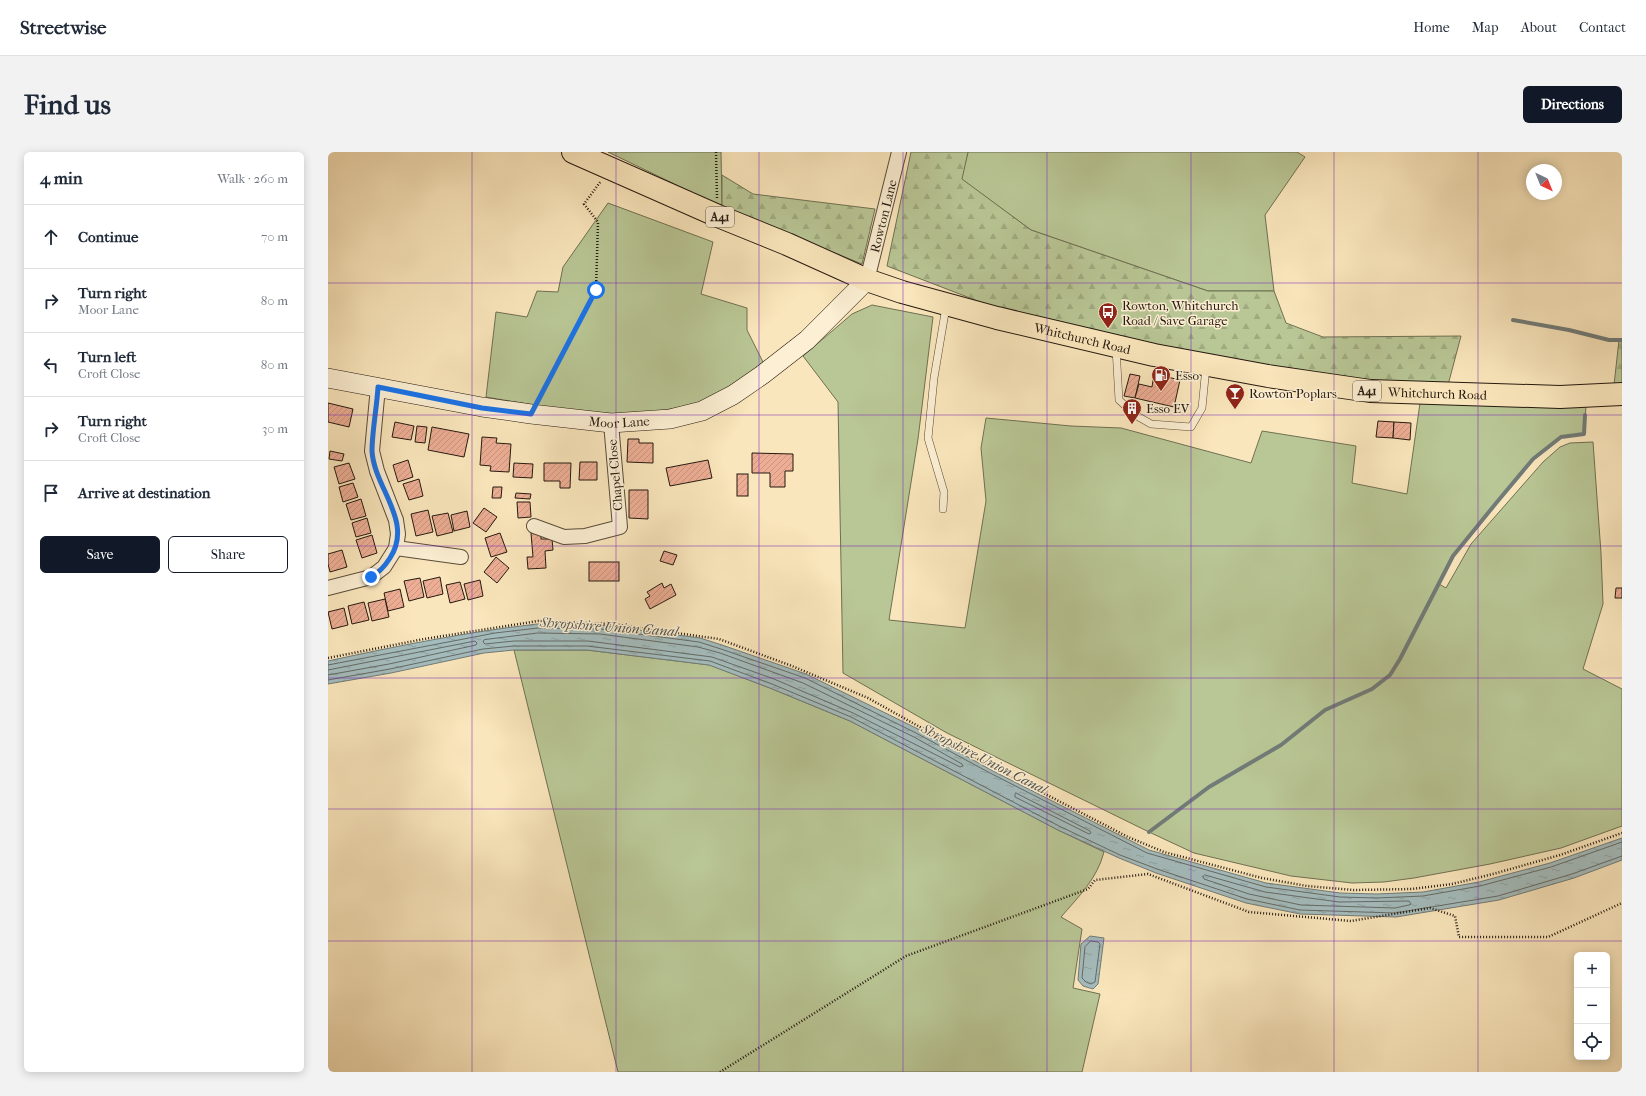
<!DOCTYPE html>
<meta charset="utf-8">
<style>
:root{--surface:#fff;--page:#f2f2f3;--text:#1f2937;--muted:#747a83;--line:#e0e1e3;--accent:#111827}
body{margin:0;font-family:"IM FELL French Canon",serif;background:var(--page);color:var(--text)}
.controls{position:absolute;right:12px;bottom:12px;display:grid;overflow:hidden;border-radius:6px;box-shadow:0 2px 10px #0003}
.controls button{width:36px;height:36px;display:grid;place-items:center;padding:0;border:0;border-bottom:1px solid var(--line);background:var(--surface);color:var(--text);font:20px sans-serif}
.compass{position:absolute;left:1198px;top:12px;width:36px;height:36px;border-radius:50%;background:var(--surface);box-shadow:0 2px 10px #0003;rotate:137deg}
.stop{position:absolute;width:12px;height:12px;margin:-9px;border:3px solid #1a73e8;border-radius:50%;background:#fff}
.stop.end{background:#1a73e8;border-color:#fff;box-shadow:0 1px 4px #0008}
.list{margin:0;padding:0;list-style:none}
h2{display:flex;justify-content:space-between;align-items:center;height:52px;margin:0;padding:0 16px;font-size:17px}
h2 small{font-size:13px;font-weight:400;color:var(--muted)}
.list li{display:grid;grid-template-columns:26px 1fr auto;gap:12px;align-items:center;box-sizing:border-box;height:64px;padding:0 16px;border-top:1px solid var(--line)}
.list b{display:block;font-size:15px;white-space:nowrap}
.list p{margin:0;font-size:13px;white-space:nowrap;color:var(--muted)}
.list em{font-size:13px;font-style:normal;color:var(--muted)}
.actions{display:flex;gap:8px;padding:12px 16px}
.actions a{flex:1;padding:9px 0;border:1px solid var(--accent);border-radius:6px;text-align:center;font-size:14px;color:var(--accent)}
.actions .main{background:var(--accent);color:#fff}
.icon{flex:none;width:22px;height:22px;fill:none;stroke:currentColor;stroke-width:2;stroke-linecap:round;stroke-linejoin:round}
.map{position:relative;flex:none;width:1294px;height:920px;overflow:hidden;border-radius:6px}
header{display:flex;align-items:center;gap:24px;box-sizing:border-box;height:56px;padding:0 20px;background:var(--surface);border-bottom:1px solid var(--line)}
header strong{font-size:19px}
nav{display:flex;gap:22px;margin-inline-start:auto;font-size:14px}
.intro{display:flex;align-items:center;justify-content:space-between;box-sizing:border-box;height:96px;padding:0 24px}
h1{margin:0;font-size:28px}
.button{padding:10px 18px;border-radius:6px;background:var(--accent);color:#fff;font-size:14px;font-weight:700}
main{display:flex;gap:24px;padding:0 24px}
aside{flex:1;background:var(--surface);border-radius:6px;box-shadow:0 2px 10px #0003}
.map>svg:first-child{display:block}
.grass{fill:#b9c695;stroke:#6f7052}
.forest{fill:url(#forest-firs);stroke:#6f7052}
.water{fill:url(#water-ripples);stroke:#717b77}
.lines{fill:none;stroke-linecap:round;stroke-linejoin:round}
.shore{stroke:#646a66;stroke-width:1}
.stream{stroke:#717b77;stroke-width:4}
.building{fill:url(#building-hatch);stroke:#25190f}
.lane-casing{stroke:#5a4c3a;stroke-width:8}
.street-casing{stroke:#5a4c3a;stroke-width:16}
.secondary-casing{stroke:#25190f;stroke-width:20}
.highway-casing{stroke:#25190f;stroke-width:24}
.path{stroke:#25190f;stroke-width:2.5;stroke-dasharray:1 2;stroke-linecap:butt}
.lane{stroke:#fcefd3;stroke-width:7}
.street{stroke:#fcefd3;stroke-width:14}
.secondary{stroke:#fcefd3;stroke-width:19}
.highway{stroke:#fae6bc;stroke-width:22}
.route{stroke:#1a73e8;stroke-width:5}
.grid{fill:none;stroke:#7b2cbf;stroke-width:1;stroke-opacity:0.55}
.labels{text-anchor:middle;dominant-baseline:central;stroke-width:3;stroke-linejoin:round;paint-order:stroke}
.shield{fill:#fcefd3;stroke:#66594a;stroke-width:1}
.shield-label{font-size:12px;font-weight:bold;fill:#25190f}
.street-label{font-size:13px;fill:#25190f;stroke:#fcefd3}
.poi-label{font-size:13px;fill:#25190f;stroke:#fcefd3;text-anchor:start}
.water-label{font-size:14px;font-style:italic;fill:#51524c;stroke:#fcefd3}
</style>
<header>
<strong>Streetwise</strong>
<nav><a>Home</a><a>Map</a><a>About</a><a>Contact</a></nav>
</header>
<div class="intro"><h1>Find us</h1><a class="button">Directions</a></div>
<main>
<aside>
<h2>4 min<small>Walk · 260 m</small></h2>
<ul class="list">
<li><svg class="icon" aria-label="ahead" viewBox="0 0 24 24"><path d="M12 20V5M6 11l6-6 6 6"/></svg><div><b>Continue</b></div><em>70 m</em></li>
<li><svg class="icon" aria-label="right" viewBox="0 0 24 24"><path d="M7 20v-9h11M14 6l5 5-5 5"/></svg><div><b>Turn right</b><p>Moor Lane</p></div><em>80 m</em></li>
<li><svg class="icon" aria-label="left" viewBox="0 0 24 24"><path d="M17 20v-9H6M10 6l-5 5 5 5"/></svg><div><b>Turn left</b><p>Croft Close</p></div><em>80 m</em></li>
<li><svg class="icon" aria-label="right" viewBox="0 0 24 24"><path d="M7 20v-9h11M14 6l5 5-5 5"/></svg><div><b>Turn right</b><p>Croft Close</p></div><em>30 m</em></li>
<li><svg class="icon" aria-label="arrive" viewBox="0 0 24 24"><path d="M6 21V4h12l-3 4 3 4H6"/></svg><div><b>Arrive at destination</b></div></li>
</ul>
<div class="actions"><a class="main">Save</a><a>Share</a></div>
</aside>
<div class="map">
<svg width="1294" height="920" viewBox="0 0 1294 920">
<defs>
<pattern id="forest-firs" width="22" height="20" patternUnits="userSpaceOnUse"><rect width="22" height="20" fill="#b9c695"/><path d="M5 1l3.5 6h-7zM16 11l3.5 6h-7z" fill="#9faa7f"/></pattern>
<pattern id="water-ripples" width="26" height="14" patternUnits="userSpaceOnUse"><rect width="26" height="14" fill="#a4bcbd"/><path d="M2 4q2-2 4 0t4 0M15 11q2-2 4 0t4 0" fill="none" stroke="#8da1a1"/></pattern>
<pattern id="building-hatch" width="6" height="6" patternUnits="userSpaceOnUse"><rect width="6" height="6" fill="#edae95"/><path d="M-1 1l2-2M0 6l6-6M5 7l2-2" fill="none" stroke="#cb957f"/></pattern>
</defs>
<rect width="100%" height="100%" fill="#fae6bc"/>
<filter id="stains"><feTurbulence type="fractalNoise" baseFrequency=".005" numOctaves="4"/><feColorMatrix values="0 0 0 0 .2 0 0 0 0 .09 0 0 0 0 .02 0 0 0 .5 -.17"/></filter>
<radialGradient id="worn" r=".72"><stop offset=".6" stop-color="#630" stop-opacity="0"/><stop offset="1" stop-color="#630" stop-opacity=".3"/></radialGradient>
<g class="grass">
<path d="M280,0H393L394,55Z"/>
<path d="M640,0H969L977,5L937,63L946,139H880L703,78L633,27Z"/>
<path d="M280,51L385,90L373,142L419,156V178L435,210L405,234L378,251L325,260L287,262L241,259L158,245L168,160L199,165L209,139L230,140L235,115Z"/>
<path d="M544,153L605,165L590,287L561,468L637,476L658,349L653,296L658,266L743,274L793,276L923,311L934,279L1028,294L1024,331L1079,342L1092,251L1258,254L1256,282L1233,285L1205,307L1125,404L1111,432L1118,436L1143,392L1215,310L1232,295L1242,291L1265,290L1273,401L1275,452L1255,517L1294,537V674L1233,696L1162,712L1086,726L1056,730L1024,731L963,724L866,701L821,680L619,581L515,521L510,250L475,204L524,162Z"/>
<path d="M186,498H259L382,513L442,536L522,569L730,678L776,700C769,727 751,744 733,765L754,777L745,836L772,842L754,920H290Z"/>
</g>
<g class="forest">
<path d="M583,0H640L634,27L703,78L880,139H946L958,171L995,185L1133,184L1120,233L1049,230L977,222L822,191L668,156L559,114Z"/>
<path d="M394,23L425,42L547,57L534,112L394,55Z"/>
<path d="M1291,188H1294V232L1286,233Z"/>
</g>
<g class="water">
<path d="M209,472L272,473L372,486L394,493L478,522L590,577L663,618L821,698L938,731L1012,741L1049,742L1095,740L1151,730L1222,711L1294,686V708L1246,726L1171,748L1068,765L972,762L918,751L828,721L791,706L730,678L522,569L442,536L381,513L259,498H186L156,501L63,521L0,532V509C69,494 139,480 209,472Z"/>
<path d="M762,784L776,786L770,832L765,837L755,834L750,828L753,792Z"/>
</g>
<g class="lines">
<g class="shore">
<path d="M210,481L272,482L370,495L392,501L475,531L586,585L634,612L635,614L632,615L525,561L446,527L384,505L260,489H186L157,492L155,490L156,488Z"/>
<path d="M0,513L167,481L210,476L272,477L371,490L393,497L477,526L588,581L662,621L819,701L938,735L1012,745L1049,746L1095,744L1152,734L1223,715L1294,690"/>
<path d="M0,518L147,489L149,491L148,493L61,512L0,523"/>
<path d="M0,528L62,517L155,497L186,494H259L382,509L444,532L523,565L731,674L792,703L829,717L919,747L972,758L1067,761L1170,744L1244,722L1294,704"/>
<path d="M688,641L762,679L763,681L761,682L687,645V643Z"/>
<path d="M877,723L937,740L1011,750L1081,749L1083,752L1081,753L1067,756L973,753L921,742L876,727L875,725Z"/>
<path d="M763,789L770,790L772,792L767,830L763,832L758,830L754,826L757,795Z"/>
</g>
<g class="stream">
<path d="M1185,168L1241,178L1281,188H1294"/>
<path d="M821,680L881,635L953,593L997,558L1044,537L1062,523L1072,507L1125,404L1169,350L1205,307L1233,285L1256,282L1257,263"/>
</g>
</g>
<g class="building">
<path d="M802,222L812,224L807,246L796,244Z"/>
<path d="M826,222L852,228L846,255L807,246L811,232L824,235Z"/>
<path d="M0,251L25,257L21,275L0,270Z"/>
<path d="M1050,269L1066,270L1065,286L1048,285Z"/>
<path d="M67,270L86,274L83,288L64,285Z"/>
<path d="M1066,270L1083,271L1082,288L1065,286Z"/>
<path d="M89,274L99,275L97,291L87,290Z"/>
<path d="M104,275L141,282L136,305L100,298Z"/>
<path d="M154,285L169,286L168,291L183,292L181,320L162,319L163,314L152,313Z"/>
<path d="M300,287H311V291H325V311L299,310Z"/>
<path d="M2,299L16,302L14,309L1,307Z"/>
<path d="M424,301L465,302V319H457V335H442V321H424Z"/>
<path d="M80,308L85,325L70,330L65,313Z"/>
<path d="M380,308L384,326L342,334L338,316Z"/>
<path d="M252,310H269V328H251Z"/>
<path d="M21,311L27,327L11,332L6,315Z"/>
<path d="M186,311L205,312L204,326L185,325Z"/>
<path d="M216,311H243L242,336H232V329H216Z"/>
<rect x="409" y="322" width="11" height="22"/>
<path d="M91,327L95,344L81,348L75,332Z"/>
<path d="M25,331L30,345L15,350L11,335Z"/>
<path d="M165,335H174L173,346H164Z"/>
<path d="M301,338H320V367L301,366Z"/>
<path d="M188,341L203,342L202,347L187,346Z"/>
<path d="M33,347L38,364L23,368L18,352Z"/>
<path d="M189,350H202L203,365L190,366Z"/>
<path d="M156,356L169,365L158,380L145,371Z"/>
<path d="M100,358L105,380L88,384L83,362Z"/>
<path d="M139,359L142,375L126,379L123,363Z"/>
<path d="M120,361L125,380L109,384L104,364Z"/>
<path d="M39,366L43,381L28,385L24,371Z"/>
<path d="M213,380V387H224L225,398L217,399L218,416L200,417L199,405H205L203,381Z"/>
<path d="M172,381L179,400L163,405L157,386Z"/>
<path d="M44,383L49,401L34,406L28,388Z"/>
<path d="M14,398L19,415L2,420L0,412V402Z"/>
<path d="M336,399L349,403L345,413L332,409Z"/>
<path d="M168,405L181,416L169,431L156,420Z"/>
<rect x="261" y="410" width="30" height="19"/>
<path d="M112,425L115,442L99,446L95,429Z"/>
<path d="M92,426L96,445L81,449L76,429Z"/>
<path d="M152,428L155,444L140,448L136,432Z"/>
<path d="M132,430L137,447L122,451L118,433Z"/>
<path d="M334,431L336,436L343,432L348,443L322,457L317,447L322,444L319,440Z"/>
<path d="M1288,436H1294V446H1287Z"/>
<path d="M72,437L76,455L60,459L56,441Z"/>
<path d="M57,447L61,465L44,469L40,451Z"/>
<path d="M36,450L41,468L24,472L20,454Z"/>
<path d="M16,456L20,473L4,477L0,460Z"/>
</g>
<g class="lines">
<g class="lane-casing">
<g id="lane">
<path d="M788,196L791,248L809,264L823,272L863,275L874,256L878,215"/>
<path d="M615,357L616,340L600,286L606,226L618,155"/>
</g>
</g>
<g class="street-casing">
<g id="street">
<path id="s1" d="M539,128L571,0"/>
<path d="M206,374L236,385L257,384L292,375L283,271"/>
<path d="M68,396L133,405"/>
<path d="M0,436L43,425L56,415L68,396L70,382L68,368L49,319L44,299L50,235"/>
</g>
</g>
<g class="secondary-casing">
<g id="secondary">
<path id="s2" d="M0,226L154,255L203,262L283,271L342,267L374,259L405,243L434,223L479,188L539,128"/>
</g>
</g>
<g class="highway-casing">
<g id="highway">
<path id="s3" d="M245,0L390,64L459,92L539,128L574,140L669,166L826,203L940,224L1042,239L1232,245L1294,242"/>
</g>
</g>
<g class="path">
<path d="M388,0L389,46"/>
<path d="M211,247L268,138L270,70L256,52L273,29"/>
<path d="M0,506L96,487L210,469L285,472L391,487L464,514L540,546L642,603L800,685L836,700L934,726L979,734L1026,738L1084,737L1124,732L1165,722L1232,703L1294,681"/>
<path d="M392,920L578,804L760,737L767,728L820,722L921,760L1023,769L1102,756L1127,764L1131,785H1220L1294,751"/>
</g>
<use href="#lane" class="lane"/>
<use href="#street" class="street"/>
<use href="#secondary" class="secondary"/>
<use href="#highway" class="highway"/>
</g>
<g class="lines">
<path class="route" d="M43,425C52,420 57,414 62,406C86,369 46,336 44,299C44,280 49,254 50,235L154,256L203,262L268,138"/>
</g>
<path class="grid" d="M144,0V920M288,0V920M431,0V920M575,0V920M719,0V920M863,0V920M1006,0V920M1150,0V920M0,131H1294M0,263H1294M0,394H1294M0,526H1294M0,657H1294M0,789H1294"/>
<defs>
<g id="bus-pin" transform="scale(1)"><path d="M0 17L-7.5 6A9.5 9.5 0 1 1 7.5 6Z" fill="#8f2418" stroke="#fcefd3"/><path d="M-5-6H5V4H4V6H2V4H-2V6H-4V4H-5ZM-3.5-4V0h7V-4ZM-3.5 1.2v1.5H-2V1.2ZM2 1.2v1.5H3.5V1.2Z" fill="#fff"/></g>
<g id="fuel-pin" transform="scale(1)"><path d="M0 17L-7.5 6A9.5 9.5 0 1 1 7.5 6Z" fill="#8f2418" stroke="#fcefd3"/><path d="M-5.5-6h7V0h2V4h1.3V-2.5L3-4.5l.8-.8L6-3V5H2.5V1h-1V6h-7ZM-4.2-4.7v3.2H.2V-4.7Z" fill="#fff"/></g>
<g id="bar-pin" transform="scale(1)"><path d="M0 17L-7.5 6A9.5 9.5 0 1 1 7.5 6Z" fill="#8f2418" stroke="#fcefd3"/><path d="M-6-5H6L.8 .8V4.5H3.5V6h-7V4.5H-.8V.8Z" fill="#fff"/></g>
<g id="building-pin" transform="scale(1)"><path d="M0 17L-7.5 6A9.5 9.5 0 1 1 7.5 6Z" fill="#8f2418" stroke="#fcefd3"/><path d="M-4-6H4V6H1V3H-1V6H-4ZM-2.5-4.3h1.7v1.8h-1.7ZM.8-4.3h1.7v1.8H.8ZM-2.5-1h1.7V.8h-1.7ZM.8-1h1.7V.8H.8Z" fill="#fff"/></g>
</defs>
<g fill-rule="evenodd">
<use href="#bus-pin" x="780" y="160"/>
<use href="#fuel-pin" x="833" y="223"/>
<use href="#bar-pin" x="907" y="241"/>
<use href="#building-pin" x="804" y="256"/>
</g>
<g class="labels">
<g class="shield">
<rect x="378" y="55" width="28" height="20" rx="3"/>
<rect x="1025" y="229" width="28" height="20" rx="3"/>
</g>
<g class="shield-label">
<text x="392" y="65">A41</text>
<text x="1039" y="239">A41</text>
</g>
<g class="street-label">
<text stroke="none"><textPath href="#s1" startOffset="66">Rowton Lane</textPath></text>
<text stroke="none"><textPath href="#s3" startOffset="544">Whitchurch Road</textPath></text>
<text stroke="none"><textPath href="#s3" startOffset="904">Whitchurch Road</textPath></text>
<text stroke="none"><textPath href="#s2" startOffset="295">Moor Lane</textPath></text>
<text transform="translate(287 323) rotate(-95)">Chapel Close</text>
</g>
<g class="poi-label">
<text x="794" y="153">Rowton, Whitchurch<tspan x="794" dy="15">Road / Save Garage</tspan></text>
<text x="847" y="223">Esso</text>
<text x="921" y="241">Rowton Poplars</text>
<text x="818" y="256">Esso EV</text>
</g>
<g class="water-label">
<text transform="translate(281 475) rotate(4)">Shropshire Union Canal</text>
<text transform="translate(656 607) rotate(27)">Shropshire Union Canal</text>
</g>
</g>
<rect width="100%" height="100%" filter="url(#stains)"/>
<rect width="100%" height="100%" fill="url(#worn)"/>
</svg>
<div class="controls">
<button>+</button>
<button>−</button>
<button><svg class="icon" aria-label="locate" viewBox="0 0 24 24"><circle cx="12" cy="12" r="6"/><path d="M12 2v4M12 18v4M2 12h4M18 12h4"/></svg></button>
</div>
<svg class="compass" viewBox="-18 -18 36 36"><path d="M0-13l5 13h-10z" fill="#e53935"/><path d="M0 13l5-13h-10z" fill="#747a83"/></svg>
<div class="stop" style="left:268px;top:138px"></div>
<div class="stop end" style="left:43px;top:425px"></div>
</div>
</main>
